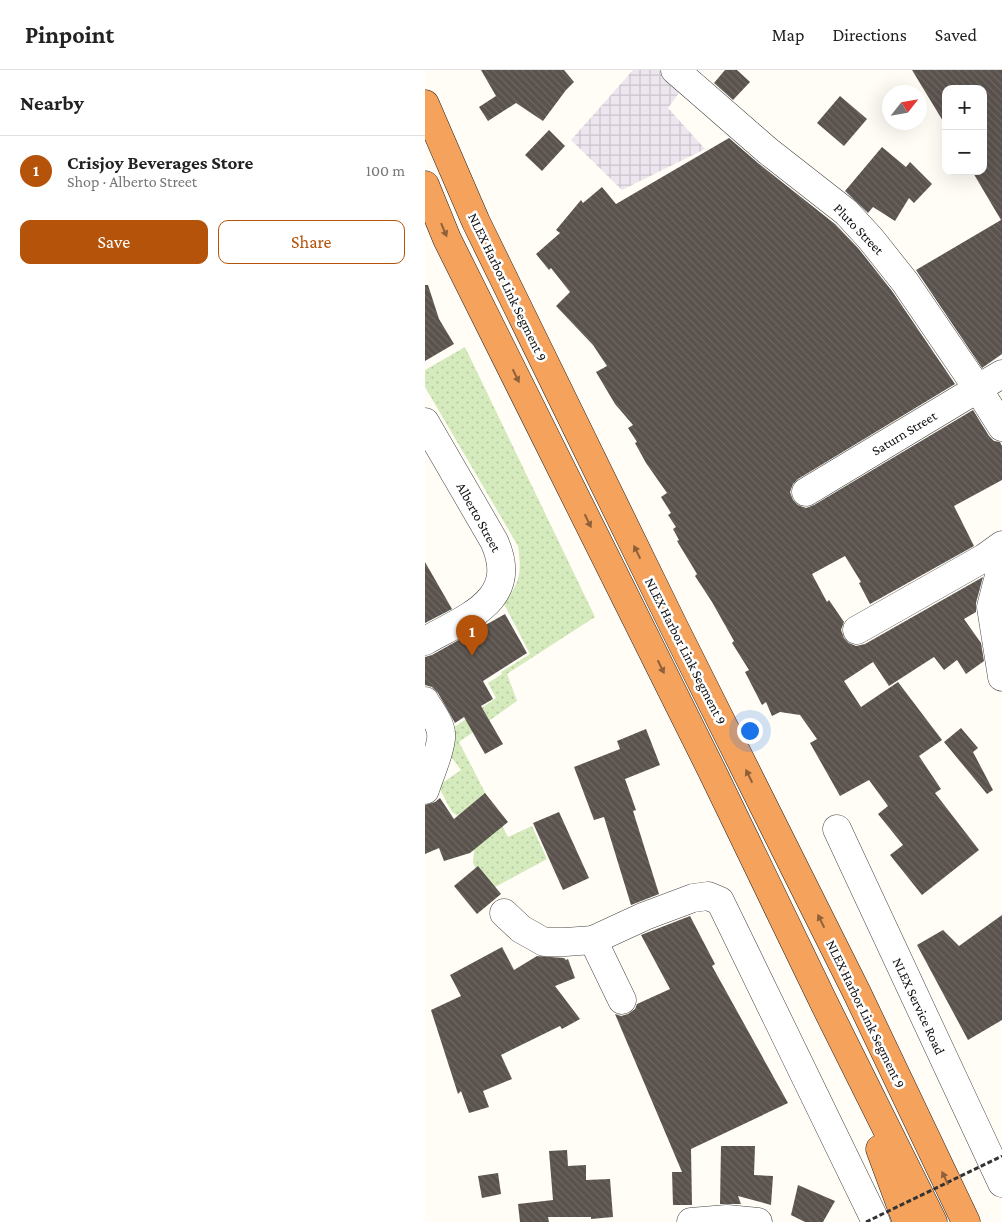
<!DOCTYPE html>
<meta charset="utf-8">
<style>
:root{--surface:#fff;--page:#f6f6f6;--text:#222;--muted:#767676;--line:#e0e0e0;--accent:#b45309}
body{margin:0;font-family:"Crimson Pro",serif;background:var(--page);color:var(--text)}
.controls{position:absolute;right:15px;top:15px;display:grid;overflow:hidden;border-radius:10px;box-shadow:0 5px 20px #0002}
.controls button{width:45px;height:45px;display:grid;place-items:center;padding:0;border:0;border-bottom:1px solid var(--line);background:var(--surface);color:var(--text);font:25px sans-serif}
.compass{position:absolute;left:457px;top:15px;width:45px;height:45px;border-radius:50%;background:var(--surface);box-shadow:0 5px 20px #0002;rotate:59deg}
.you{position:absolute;left:324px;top:660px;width:18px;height:18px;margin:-12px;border:4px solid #fff;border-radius:50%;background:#1a73e8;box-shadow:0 0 0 8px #1a73e833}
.badge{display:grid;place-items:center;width:32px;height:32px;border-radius:50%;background:var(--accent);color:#fff;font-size:16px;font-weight:700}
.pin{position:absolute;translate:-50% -41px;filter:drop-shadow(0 1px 2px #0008)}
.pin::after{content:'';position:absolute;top:26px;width:18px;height:15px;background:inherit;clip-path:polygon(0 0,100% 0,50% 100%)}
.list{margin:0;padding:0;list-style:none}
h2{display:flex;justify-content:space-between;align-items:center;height:65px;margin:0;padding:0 20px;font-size:21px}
h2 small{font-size:16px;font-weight:400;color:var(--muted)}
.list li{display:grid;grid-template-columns:32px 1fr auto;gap:15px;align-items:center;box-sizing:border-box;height:70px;padding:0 20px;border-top:1px solid var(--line)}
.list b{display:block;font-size:19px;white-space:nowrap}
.list p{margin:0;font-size:16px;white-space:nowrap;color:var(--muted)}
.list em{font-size:16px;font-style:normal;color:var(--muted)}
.actions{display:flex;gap:10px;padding:15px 20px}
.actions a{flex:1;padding:11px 0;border:1px solid var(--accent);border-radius:10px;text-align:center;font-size:18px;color:var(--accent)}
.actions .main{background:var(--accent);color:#fff}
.map{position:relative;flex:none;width:577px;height:1152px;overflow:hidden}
header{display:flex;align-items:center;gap:30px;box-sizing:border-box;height:70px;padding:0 25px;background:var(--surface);border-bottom:1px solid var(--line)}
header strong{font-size:24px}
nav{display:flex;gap:28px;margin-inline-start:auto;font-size:18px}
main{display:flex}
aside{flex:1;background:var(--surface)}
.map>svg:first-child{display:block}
.industrial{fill:url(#industrial-grid)}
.grass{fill:url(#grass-dots)}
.building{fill:url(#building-back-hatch)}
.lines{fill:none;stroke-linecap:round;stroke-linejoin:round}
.minor-casing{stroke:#444;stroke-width:29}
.highway-casing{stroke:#222;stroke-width:29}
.minor{stroke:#fff;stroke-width:28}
.highway{stroke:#f5a25d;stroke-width:28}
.path-bridge{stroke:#333;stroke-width:3;stroke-dasharray:5 2.5;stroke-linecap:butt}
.oneway{fill:#8e613b}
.labels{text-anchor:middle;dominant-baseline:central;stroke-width:5;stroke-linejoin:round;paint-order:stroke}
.street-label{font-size:14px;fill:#111;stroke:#fff}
</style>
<header>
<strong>Pinpoint</strong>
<nav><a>Map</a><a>Directions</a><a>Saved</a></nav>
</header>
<main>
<aside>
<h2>Nearby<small></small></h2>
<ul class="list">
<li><span class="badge">1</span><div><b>Crisjoy Beverages Store</b><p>Shop · Alberto Street</p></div><em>100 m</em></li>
</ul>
<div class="actions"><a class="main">Save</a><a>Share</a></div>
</aside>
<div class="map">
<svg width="577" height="1152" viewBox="0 0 577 1152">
<defs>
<pattern id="industrial-grid" width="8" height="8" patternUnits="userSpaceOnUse" patternTransform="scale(1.25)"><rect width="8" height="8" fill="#eee6ef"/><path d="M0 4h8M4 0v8" fill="none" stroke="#cbc4cc"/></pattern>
<pattern id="grass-dots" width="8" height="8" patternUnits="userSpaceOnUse" patternTransform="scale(1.25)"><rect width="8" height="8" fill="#d5ebbd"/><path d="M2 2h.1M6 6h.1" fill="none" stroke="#b6c8a1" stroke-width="1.8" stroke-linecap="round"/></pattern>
<pattern id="building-back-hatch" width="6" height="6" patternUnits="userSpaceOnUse" patternTransform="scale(1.25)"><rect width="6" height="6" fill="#5a524d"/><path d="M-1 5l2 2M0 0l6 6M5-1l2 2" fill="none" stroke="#6d6662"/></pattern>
</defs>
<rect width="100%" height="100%" fill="#fffdf5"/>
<path class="industrial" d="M208,0H234L256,20L243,38L280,79L197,120L146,70Z"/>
<path class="grass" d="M40,277L170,547L82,604L92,631L34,672L83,767L107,756L122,789L61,822L48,793L49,780L35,747L27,742L13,716L36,700L17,675L25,660L71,628L63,613L77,604L76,602L105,584L79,534C95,511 97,504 93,476L0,317V300Z"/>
<g class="building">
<path d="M56,0H139L149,12L141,20L118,51L91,33L63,51L54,37L71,26Z"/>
<path d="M300,0H312L325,12L308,30L289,13Z"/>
<path d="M487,0H577V284L557,298L491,200L576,150L547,101H558V19H521V56Z"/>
<path d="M415,26L442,49L419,76L392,53Z"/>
<path d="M124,60L140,76L117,101L100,85Z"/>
<path d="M304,68L333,93L410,154L433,178L467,221L530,314L373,409L368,414L365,422L368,430L373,435L381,438L389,435L548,340L564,366L569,371L575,372L577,376V410L529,436L549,476L445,534L434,513L436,512L420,486L387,504L402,532L404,530L419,552L416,560L419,568L424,573L431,576L440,574L558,507L551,533V542L539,549L556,573L559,591L541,604L532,590L519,600L509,587L464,616L448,592L419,611L436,637L473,612L517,670L494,686L516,719L510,723L554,780L497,825L465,785L478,775L453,744L463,736L444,710L415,726L385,673L392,669L375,645L355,642L347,646L341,632L337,635L320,602L324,600L307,573L309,571L287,532L270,506L272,504L252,471L254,470L248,459L251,457L243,445L246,443L236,427L242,423L221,393L210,373L212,372L203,358L208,355L190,334L171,302L182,296L168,275L131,236L145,222L126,198L124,200L111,184L135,163L131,160L156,130L158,133L177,117L191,134Z"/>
<path d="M457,77L481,97L485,92L507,114L489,133L484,128L470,151L448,137L443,143L420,121Z"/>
<path d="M0,215H3L14,249L29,274L0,291Z"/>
<path d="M0,492L27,539L0,553Z"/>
<path d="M80,544L102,583L58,611L68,629L56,636L78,674L60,684L39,647L30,653L13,623L7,617L0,615V587L7,585Z"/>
<path d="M536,658L553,678L548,682L568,720L562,724L519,672Z"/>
<path d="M221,659L235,695L200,709L211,740L208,741L234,824L206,835L179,747L169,750L149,697L195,679L192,671Z"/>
<path d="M60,723L83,752L45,783L19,791L14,778L0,784V735L10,732L15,728L29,749Z"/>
<path d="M134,742L164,808L138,820L108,753Z"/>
<path d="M53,796L76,824L52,844L29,816Z"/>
<path d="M577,845V950L543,970L492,875L518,860L534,876Z"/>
<path d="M265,846L290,894L287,896L363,1033L266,1079L267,1135H248L247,1102H257L190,944L196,946L203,944L210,939L212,934L245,919L216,865Z"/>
<path d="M77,877L89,900L112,886L139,888L141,890L143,889L150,908L130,916L155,949L137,959L135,956L76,985L87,1009L58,1021L64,1037L44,1043L36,1021L33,1024L6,940L36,926L25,905Z"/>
<path d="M296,1076H330L329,1105L348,1106L346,1135L313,1126L316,1134H295Z"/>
<path d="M142,1080L143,1096L161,1095V1110L185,1109L188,1147L166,1149V1147H123L124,1152H95L93,1134L128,1130L124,1081Z"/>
<path d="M73,1103L76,1124L57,1128L53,1106Z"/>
<path d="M373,1115L410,1131L398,1152H380L366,1145Z"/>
</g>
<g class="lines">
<g class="minor-casing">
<g id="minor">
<path d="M250,0L343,81L421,142L445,168L480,212L553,319L577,357"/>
<path d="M0,352L69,471C96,530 42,547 0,571"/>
<path d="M381,422L577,304"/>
<path d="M577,494L566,537L577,607"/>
<path d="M432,560L559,488L577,475"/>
<path d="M0,631C5,640 15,652 16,663C18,675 4,707 0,720"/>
<path d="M412,759L577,1113"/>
<path d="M79,843L96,859L119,872H140L168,870L220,846L268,828L283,826L295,831L451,1152"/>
<path d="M168,870L197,930"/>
<path d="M266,1152L302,1149L333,1152"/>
</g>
</g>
<g class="highway-casing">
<g id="highway">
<path d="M0,34L51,152L248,555L432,923L541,1152"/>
<path d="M0,115L22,169L287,701L400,935L508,1152"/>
<path d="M455,1079L482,1152"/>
</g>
</g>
<use href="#minor" class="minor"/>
<use href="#highway" class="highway"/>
<path class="path-bridge" d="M441,1152L577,1086"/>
</g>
<defs><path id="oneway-solid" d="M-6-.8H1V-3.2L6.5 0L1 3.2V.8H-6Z" transform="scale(1.25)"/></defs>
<g class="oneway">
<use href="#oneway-solid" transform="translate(19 160) rotate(67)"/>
<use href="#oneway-solid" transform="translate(91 306) rotate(64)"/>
<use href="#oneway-solid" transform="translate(163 451) rotate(64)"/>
<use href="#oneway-solid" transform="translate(212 482) rotate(-116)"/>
<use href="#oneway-solid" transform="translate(236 597) rotate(64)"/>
<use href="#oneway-solid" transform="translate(324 706) rotate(-116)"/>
<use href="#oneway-solid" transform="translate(396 851) rotate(-116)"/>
<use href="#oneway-solid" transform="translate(520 1108) rotate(-115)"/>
</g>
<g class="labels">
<g class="street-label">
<text transform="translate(434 159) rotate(46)">Pluto Street</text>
<text transform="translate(83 217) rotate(64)">NLEX Harbor Link Segment 9</text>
<text transform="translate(479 363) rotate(-31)">Saturn Street</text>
<text transform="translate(54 447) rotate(61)">Alberto Street</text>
<text transform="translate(261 581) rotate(63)">NLEX Harbor Link Segment 9</text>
<text transform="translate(494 936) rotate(65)">NLEX Service Road</text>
<text transform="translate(441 944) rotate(64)">NLEX Harbor Link Segment 9</text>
</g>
</g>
</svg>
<div class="controls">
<button>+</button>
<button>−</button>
</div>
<svg class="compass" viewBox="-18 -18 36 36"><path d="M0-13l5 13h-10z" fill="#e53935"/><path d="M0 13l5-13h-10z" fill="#767676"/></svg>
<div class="you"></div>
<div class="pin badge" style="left:47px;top:586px">1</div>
</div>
</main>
